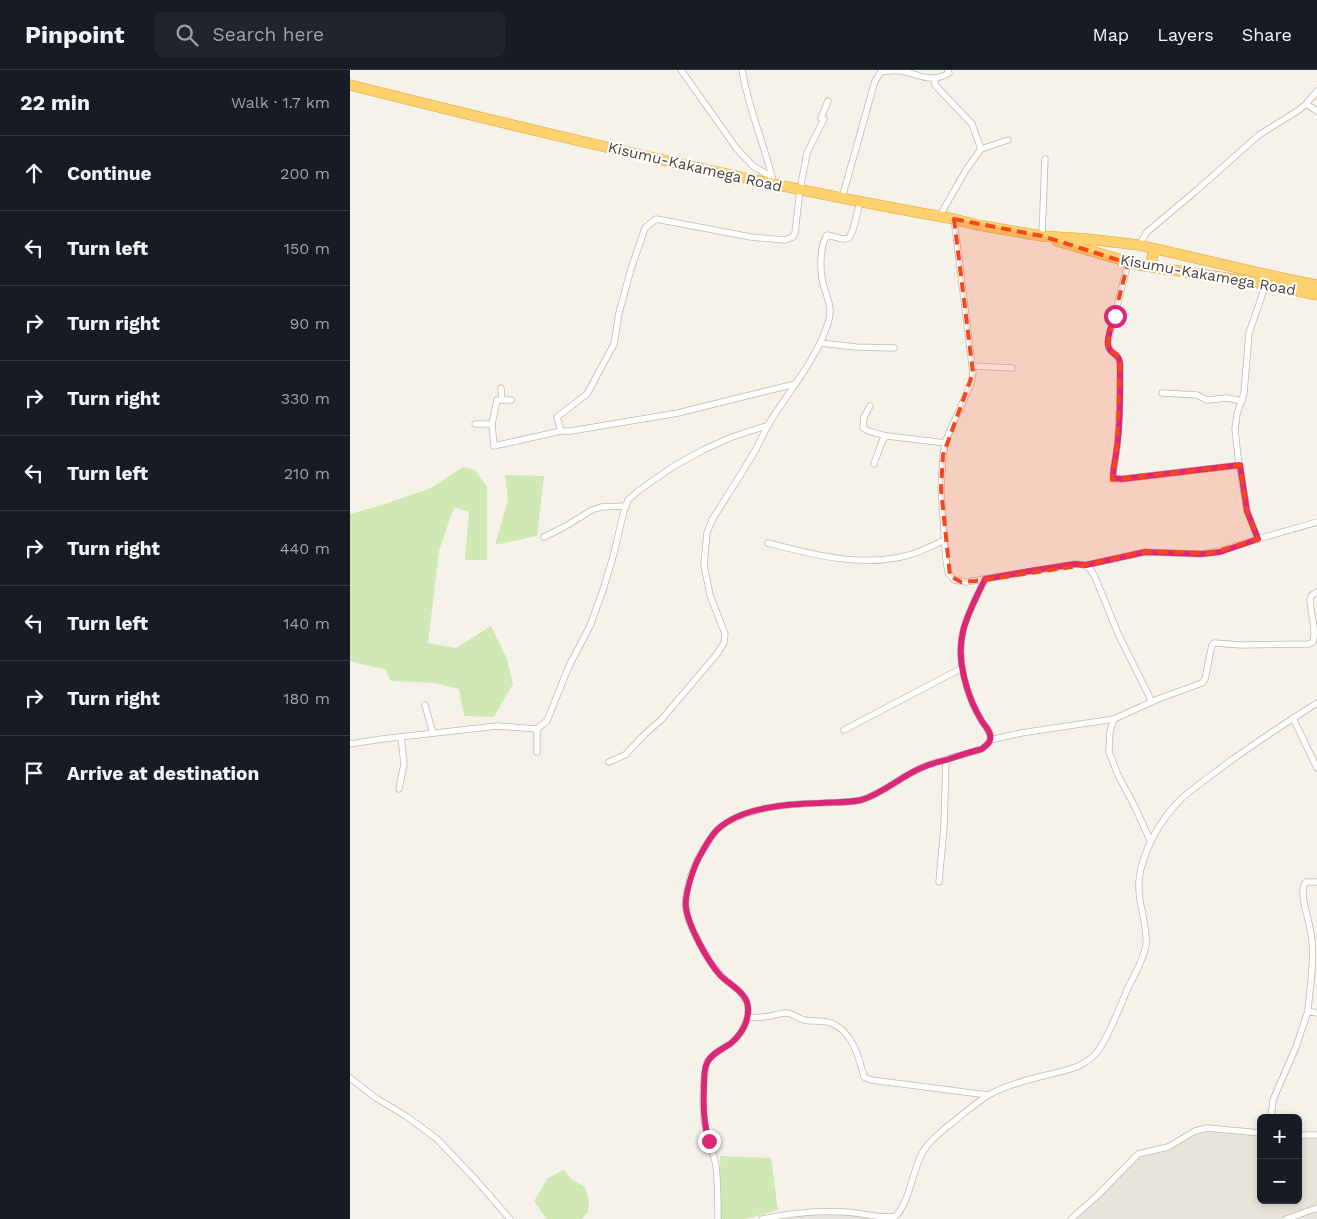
<!DOCTYPE html>
<meta charset="utf-8">
<style>
:root{--surface:#171b24;--page:#20242c;--text:#f1f3f6;--muted:#9ea1a6;--line:#363941}
body{margin:0;font-family:"Work Sans",sans-serif;background:var(--page);color:var(--text)}
.controls{position:absolute;right:15px;bottom:15px;display:grid;overflow:hidden;border-radius:8px;box-shadow:0 2px 8px #0003}
.controls button{width:45px;height:45px;display:grid;place-items:center;padding:0;border:0;border-bottom:1px solid var(--line);background:var(--surface);color:var(--text);font:25px sans-serif}
.stop{position:absolute;width:15px;height:15px;margin:-11px;border:4px solid #db2777;border-radius:50%;background:#fff}
.stop.end{background:#db2777;border-color:#fff;box-shadow:0 1px 5px #0008}
.list{margin:0;padding:0;list-style:none}
h2{display:flex;justify-content:space-between;align-items:center;height:65px;margin:0;padding:0 20px;font-size:21px}
h2 small{font-size:16px;font-weight:400;color:var(--muted)}
.list li{display:grid;grid-template-columns:32px 1fr auto;gap:15px;align-items:center;box-sizing:border-box;height:75px;padding:0 20px;border-top:1px solid var(--line)}
.list b{display:block;font-size:19px;white-space:nowrap}
.list em{font-size:16px;font-style:normal;color:var(--muted)}
.icon{flex:none;width:28px;height:28px;fill:none;stroke:currentColor;stroke-width:2;stroke-linecap:round;stroke-linejoin:round}
.map{position:relative;flex:none;width:967px;height:1149px;overflow:hidden}
header{display:flex;align-items:center;gap:30px;box-sizing:border-box;height:70px;padding:0 25px;background:var(--surface);border-bottom:1px solid var(--line)}
header strong{font-size:24px}
nav{display:flex;gap:28px;margin-inline-start:auto;font-size:18px}
.search{width:350px;height:45px;background:var(--page);display:flex;align-items:center;gap:12px;box-sizing:border-box;padding:0 18px;border-radius:8px;color:var(--muted);font-size:19px}
main{display:flex}
aside{flex:1;background:var(--surface)}
.map>svg:first-child{display:block}
.residential{fill:#e9e4d9}
.green{fill:#cfe8b4}
.lines{fill:none;stroke-linecap:round;stroke-linejoin:round}
.street-casing{stroke:#c1baad;stroke-width:7}
.highway-casing{stroke:#dda63d;stroke-width:11}
.street{stroke:#fff;stroke-width:5.5}
.highway{stroke:#fcd16e;stroke-width:10}
.route{stroke:#db2777;stroke-width:6}
.marked{fill:#f8451e;fill-opacity:0.2;stroke:#f8451e;stroke-width:4;stroke-dasharray:10 6;stroke-linejoin:round}
.labels{text-anchor:middle;dominant-baseline:central;stroke-width:4;stroke-linejoin:round;paint-order:stroke}
.street-label{font-size:15px;fill:#494338;stroke:#fff}
</style>
<header>
<strong>Pinpoint</strong>
<div class="search"><svg class="icon" aria-label="search" viewBox="0 0 24 24"><circle cx="10" cy="10" r="6"/><path d="M15 15l6 6"/></svg>Search here</div>
<nav><a>Map</a><a>Layers</a><a>Share</a></nav>
</header>
<main>
<aside>
<h2>22 min<small>Walk · 1.7 km</small></h2>
<ul class="list">
<li><svg class="icon" aria-label="ahead" viewBox="0 0 24 24"><path d="M12 20V5M6 11l6-6 6 6"/></svg><div><b>Continue</b></div><em>200 m</em></li>
<li><svg class="icon" aria-label="left" viewBox="0 0 24 24"><path d="M17 20v-9H6M10 6l-5 5 5 5"/></svg><div><b>Turn left</b></div><em>150 m</em></li>
<li><svg class="icon" aria-label="right" viewBox="0 0 24 24"><path d="M7 20v-9h11M14 6l5 5-5 5"/></svg><div><b>Turn right</b></div><em>90 m</em></li>
<li><svg class="icon" aria-label="right" viewBox="0 0 24 24"><path d="M7 20v-9h11M14 6l5 5-5 5"/></svg><div><b>Turn right</b></div><em>330 m</em></li>
<li><svg class="icon" aria-label="left" viewBox="0 0 24 24"><path d="M17 20v-9H6M10 6l-5 5 5 5"/></svg><div><b>Turn left</b></div><em>210 m</em></li>
<li><svg class="icon" aria-label="right" viewBox="0 0 24 24"><path d="M7 20v-9h11M14 6l5 5-5 5"/></svg><div><b>Turn right</b></div><em>440 m</em></li>
<li><svg class="icon" aria-label="left" viewBox="0 0 24 24"><path d="M17 20v-9H6M10 6l-5 5 5 5"/></svg><div><b>Turn left</b></div><em>140 m</em></li>
<li><svg class="icon" aria-label="right" viewBox="0 0 24 24"><path d="M7 20v-9h11M14 6l5 5-5 5"/></svg><div><b>Turn right</b></div><em>180 m</em></li>
<li><svg class="icon" aria-label="arrive" viewBox="0 0 24 24"><path d="M6 21V4h12l-3 4 3 4H6"/></svg><div><b>Arrive at destination</b></div></li>
</ul>
</aside>
<div class="map">
<svg width="967" height="1149" viewBox="0 0 967 1149">
<rect width="100%" height="100%" fill="#f5f2ea"/>
<g class="residential">
<path d="M857,1058L911,1062V1130H948V1065L967,1064V1149H720L787,1083L817,1076Z"/>
<path d="M468,1140L543,1149H409L437,1143Z"/>
</g>
<g class="green">
<path d="M113,397L125,400L137,417V490H115L119,442L104,437L89,481L78,573L106,578L141,556L157,589L163,614L144,647L114,646L109,619L84,613L41,611L35,599L15,595L0,591V444L32,435L81,418Z"/>
<path d="M155,405L194,406L187,466L145,475L158,430Z"/>
<path d="M370,1086L421,1088L428,1140L396,1149H371Z"/>
<path d="M214,1100L221,1109L235,1117L239,1132L238,1142L231,1149H197L184,1131L198,1108Z"/>
</g>
<g class="lines">
<g class="street-casing">
<g id="street">
<path d="M331,0L387,79L403,96L422,107"/>
<path d="M392,0C398,37 413,71 422,107"/>
<path d="M585,9V15L622,54L631,79"/>
<path d="M956,34L967,41"/>
<path d="M492,128L525,11L531,2C538,1 544,0 551,1C569,4 581,14 599,3L598,0"/>
<path d="M589,147L616,100L631,79L658,70"/>
<path d="M604,149L623,303L621,314L603,354L596,370L593,385L591,419L596,490L598,502L604,510L616,512L725,494C736,494 740,497 745,507L769,566L802,632"/>
<path d="M692,166L695,89"/>
<path d="M789,175L797,162L847,120L909,65L949,40L956,34L967,21"/>
<path d="M778,193L758,271C757,285 769,281 770,294C770,322 770,350 767,377C766,387 763,398 763,408L766,409H772L890,395"/>
<path d="M470,273L506,277L544,278"/>
<path d="M623,296L662,298"/>
<path d="M445,314L328,343L221,361H211L207,347L237,324L264,274L269,243L281,199L295,158L306,149L401,167L435,170L443,167L445,163L450,120L457,83L474,49L471,48L478,31"/>
<path d="M151,318L152,330"/>
<path d="M812,323L847,325L857,330L877,328L892,331"/>
<path d="M161,330H147L142,354L144,376L211,361"/>
<path d="M520,336L514,347L513,358C517,362 530,364 537,366"/>
<path d="M125,354H142"/>
<path d="M524,394L533,369L537,366L596,373"/>
<path d="M194,467L216,456L242,440L251,437L276,436"/>
<path d="M908,469L897,441L888,387L885,359L887,344L894,323L899,263L916,214"/>
<path d="M418,473C464,485 511,498 559,485C571,482 583,475 595,470"/>
<path d="M736,495L795,482L851,484L869,481L908,469L967,452"/>
<path d="M75,635L83,663"/>
<path d="M943,648L967,698"/>
<path d="M494,660L612,598"/>
<path d="M640,670L671,663L764,649"/>
<path d="M0,674L32,669L147,656L187,659"/>
<path d="M187,682V659L197,651L219,596L240,556L253,520L263,487L274,441L278,430L288,421L324,396L353,380L382,367L419,355"/>
<path d="M259,692L275,685L295,664L311,650L367,584L374,573L375,564L360,525L354,495L357,463L362,450C377,426 392,403 406,379C410,371 414,363 418,355C438,322 466,291 478,253C484,235 475,226 472,209C470,196 470,176 477,165L493,169L499,168L503,160L510,132"/>
<path d="M49,719L54,694L51,667"/>
<path d="M800,770L785,737L768,705L759,682L760,661L764,649L808,629L852,613L855,609L862,575L864,573L892,575L959,574L963,572C967,559 960,542 960,529L962,525L967,522"/>
<path d="M589,812L594,756L596,690"/>
<path d="M958,941C960,914 966,885 960,858C958,846 948,822 956,812H967"/>
<path d="M398,947C403,947 408,948 413,947C421,947 429,943 436,943C443,943 447,948 454,950C463,952 472,950 481,953C502,961 509,987 514,1007L521,1010L638,1025"/>
<path d="M0,1008L26,1028L56,1046L87,1069L126,1110L160,1149"/>
<path d="M921,1048L923,1030L946,977L958,941L967,943"/>
<path d="M948,1065H967"/>
<path d="M368,1149C368,1131 368,1114 366,1096C364,1085 360,1074 357,1063C352,1046 352,1021 355,1003C355,1000 356,995 357,992C362,983 373,979 381,973C391,965 399,951 398,938C397,922 379,915 370,904C358,891 337,855 336,837C334,820 344,794 353,780C358,773 362,764 368,759C393,737 438,734 469,733C483,732 498,733 511,730C532,724 550,707 571,698C588,690 613,685 632,679C635,676 639,674 640,670C642,664 637,658 633,653C624,639 618,624 614,607C604,565 618,545 635,509"/>
<path d="M412,1149C440,1143 467,1140 496,1142C513,1143 530,1149 546,1146C561,1129 562,1099 574,1080C580,1070 590,1063 598,1056C611,1046 623,1035 637,1026C652,1017 680,1009 697,1005C717,1000 738,997 750,978C761,960 769,940 777,920C784,905 793,892 796,875C798,854 787,833 789,811C792,781 810,750 831,729C846,716 863,704 879,692C908,671 937,652 967,633"/>
<path d="M721,1149L748,1125L788,1084L818,1077L845,1061L857,1058L911,1063"/>
<path d="M936,1149L967,1138"/>
</g>
</g>
<g class="highway-casing">
<g id="highway">
<path d="M0,15C200,65 401,113 604,149L627,155L692,166L737,169L789,175L914,204L967,215"/>
<path d="M707,171L789,195L916,214L967,225"/>
<path d="M803,197L802,187L806,179"/>
</g>
</g>
<use href="#street" class="street"/>
<use href="#highway" class="highway"/>
</g>
<g class="lines">
<path class="route" d="M359,1071C353,1053 353,1034 354,1015C354,1008 354,999 357,993C361,984 372,979 380,974C391,965 399,952 398,938C398,923 379,915 370,905C358,892 338,855 336,838C334,825 344,795 351,784C356,775 361,765 368,759C392,737 438,734 469,733C482,732 498,733 511,730C532,724 550,707 571,698C579,694 588,692 596,690C608,686 620,682 632,679C635,676 639,674 640,670C642,664 637,658 633,653C624,639 618,624 614,607C604,566 618,545 635,509L680,501L725,494L736,495L795,482L851,484L861,483L870,482L908,469L897,441L890,395L772,409L763,408C763,398 766,387 767,377C771,350 770,322 770,294C769,282 762,286 759,278C755,271 762,254 765,246"/>
</g>
<path class="marked" d="M604,149L692,166L778,193L758,271V280L767,284L770,294L767,377L762,410L890,395L897,441L908,469L861,483L795,482L736,495L625,511L611,512L600,506L591,419L593,385L623,303Z"/>
<g class="labels">
<g class="street-label">
<text transform="translate(345 97) rotate(13)">Kisumu-Kakamega Road</text>
<text transform="translate(858 205) rotate(10)">Kisumu-Kakamega Road</text>
</g>
</g>
</svg>
<div class="controls">
<button>+</button>
<button>−</button>
</div>
<div class="stop" style="left:765px;top:246px"></div>
<div class="stop end" style="left:359px;top:1071px"></div>
</div>
</main>
